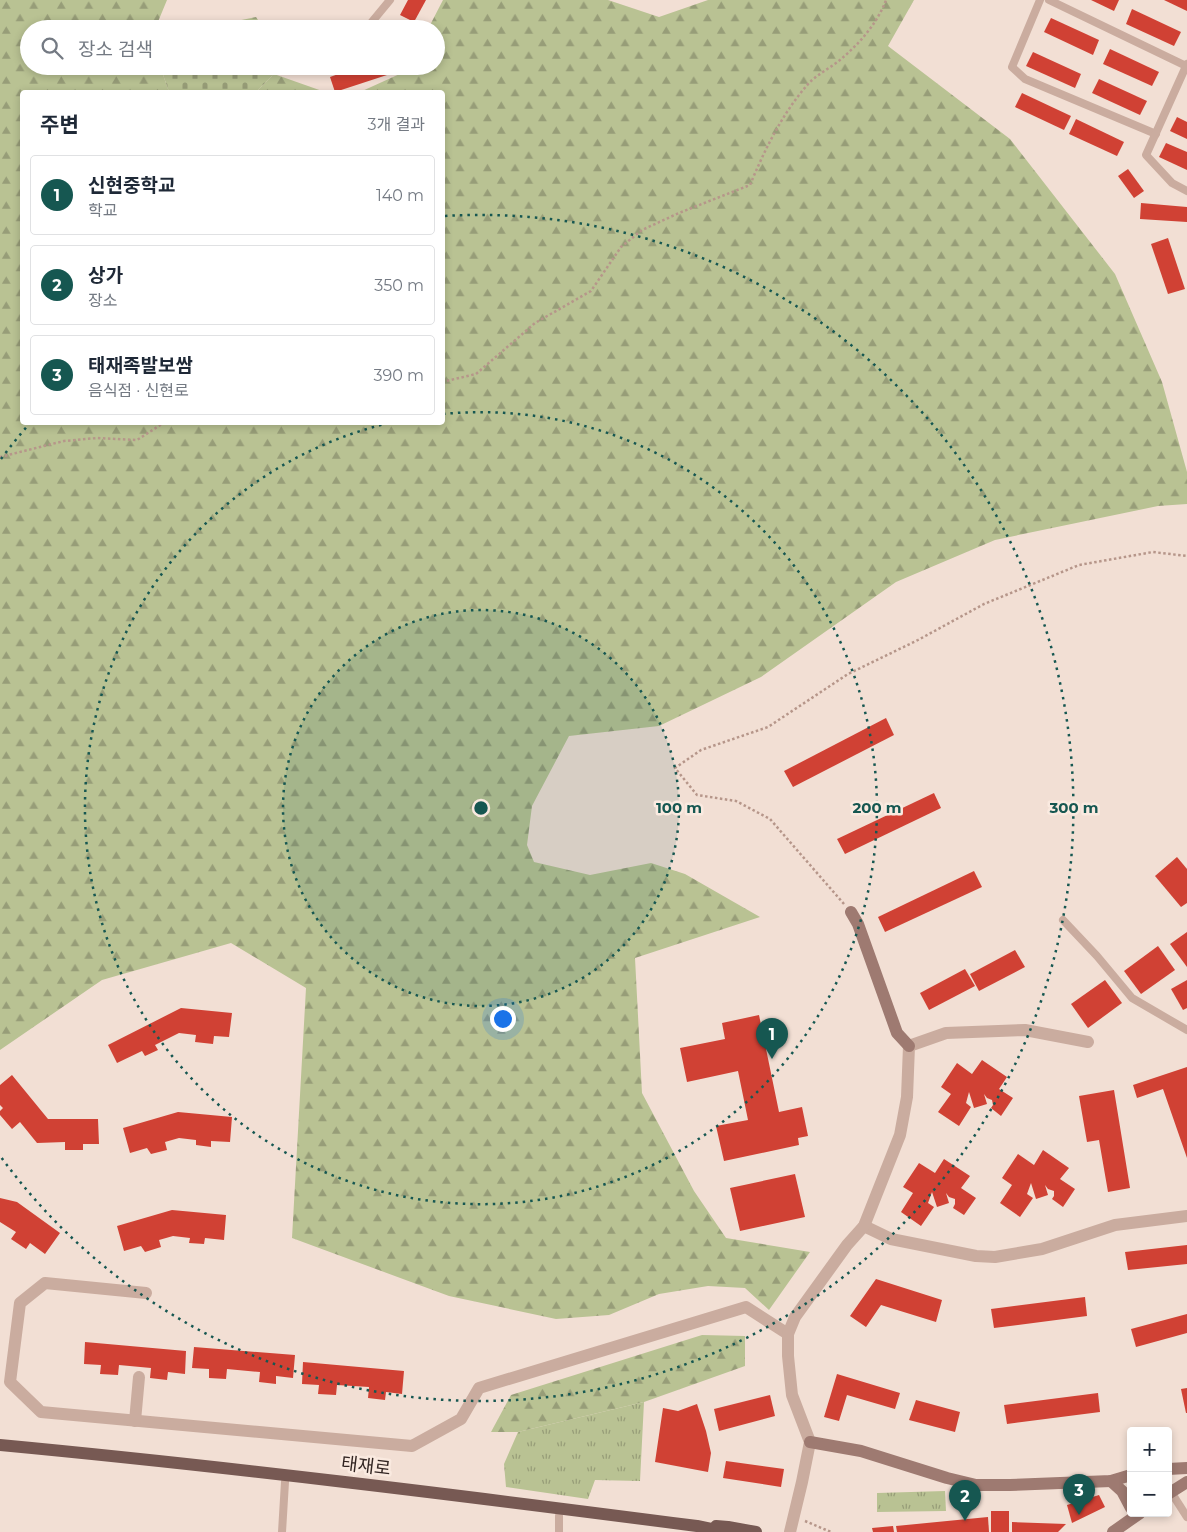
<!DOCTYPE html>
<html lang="ko">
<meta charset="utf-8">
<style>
:root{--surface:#fff;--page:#f6f6f7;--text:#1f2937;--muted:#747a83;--line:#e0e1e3;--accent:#165751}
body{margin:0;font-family:Montserrat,"Noto Sans KR",sans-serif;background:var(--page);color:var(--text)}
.controls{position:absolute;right:15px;bottom:15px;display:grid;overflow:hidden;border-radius:5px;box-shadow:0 2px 8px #0003}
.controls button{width:45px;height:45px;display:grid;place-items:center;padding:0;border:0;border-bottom:1px solid var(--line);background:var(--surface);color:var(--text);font:25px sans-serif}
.you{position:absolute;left:502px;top:1018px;width:18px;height:18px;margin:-12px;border:4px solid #fff;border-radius:50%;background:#1a73e8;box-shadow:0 0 0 8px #1a73e833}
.badge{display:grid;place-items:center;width:32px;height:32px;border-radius:50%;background:var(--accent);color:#fff;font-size:16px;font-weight:700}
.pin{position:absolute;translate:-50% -41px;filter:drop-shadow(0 1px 2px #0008)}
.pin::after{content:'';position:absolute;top:26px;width:18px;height:15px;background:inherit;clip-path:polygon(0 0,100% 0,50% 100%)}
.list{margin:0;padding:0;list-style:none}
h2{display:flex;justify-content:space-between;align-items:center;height:65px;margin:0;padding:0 20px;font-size:21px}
h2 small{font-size:16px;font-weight:400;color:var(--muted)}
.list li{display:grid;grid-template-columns:32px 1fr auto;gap:15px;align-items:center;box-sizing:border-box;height:80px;margin:0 10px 10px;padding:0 10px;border:1px solid var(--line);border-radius:5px}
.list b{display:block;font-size:19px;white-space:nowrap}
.list p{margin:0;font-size:16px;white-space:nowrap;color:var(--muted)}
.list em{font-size:16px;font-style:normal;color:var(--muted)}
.icon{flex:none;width:28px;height:28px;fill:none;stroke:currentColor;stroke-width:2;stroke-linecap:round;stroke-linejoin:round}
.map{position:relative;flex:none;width:1187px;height:1532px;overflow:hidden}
.search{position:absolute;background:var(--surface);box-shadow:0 2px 8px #0003;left:20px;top:20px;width:425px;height:55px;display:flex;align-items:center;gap:12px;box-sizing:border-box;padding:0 18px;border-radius:28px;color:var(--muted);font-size:19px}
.panel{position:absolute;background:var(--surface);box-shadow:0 2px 8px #0003;left:20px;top:90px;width:425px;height:335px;border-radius:5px}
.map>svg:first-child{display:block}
.grass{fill:url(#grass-tufts)}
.forest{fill:url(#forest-firs)}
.cemetery{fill:url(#cemetery-stones)}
.building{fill:#d04134}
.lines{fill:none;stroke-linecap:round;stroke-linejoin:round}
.path{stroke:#b6968a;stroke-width:2.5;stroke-dasharray:2.5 2.5;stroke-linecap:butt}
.lane{stroke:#caac9f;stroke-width:8}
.street{stroke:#caac9f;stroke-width:12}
.secondary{stroke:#9e7a71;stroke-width:12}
.primary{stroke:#775953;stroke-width:12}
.ring{fill:none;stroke:#165751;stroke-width:2.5;stroke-dasharray:2.5 5}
.labels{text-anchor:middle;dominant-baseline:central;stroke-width:5;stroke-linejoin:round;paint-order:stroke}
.street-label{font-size:18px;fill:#332623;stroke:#faeae0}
.centre{fill:#165751;stroke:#faeae0;stroke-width:2.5}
.ring-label{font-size:15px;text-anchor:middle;font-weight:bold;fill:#165751;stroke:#faeae0;stroke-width:5;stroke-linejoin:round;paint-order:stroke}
</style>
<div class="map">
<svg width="1187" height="1532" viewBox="0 0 1187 1532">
<defs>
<pattern id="grass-tufts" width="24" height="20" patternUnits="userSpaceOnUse" patternTransform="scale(1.25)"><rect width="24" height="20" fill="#b9c293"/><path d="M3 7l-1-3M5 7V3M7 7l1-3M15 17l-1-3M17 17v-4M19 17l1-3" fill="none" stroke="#979d78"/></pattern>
<pattern id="forest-firs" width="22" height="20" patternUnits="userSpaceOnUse" patternTransform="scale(1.25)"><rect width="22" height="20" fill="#b9c293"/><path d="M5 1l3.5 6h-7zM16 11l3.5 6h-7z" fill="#979d78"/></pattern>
<pattern id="cemetery-stones" width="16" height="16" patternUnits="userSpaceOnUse" patternTransform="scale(1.25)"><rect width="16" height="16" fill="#b9c293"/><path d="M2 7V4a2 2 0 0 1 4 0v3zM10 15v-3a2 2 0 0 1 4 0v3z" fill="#979d78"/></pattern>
</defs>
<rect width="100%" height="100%" fill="#f2dfd4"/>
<g class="grass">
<path d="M644,1402L640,1481L595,1480L588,1499L506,1487L504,1464L518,1432Z"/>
<path d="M945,1491L946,1511L877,1512V1493Z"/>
</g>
<g class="forest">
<path d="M0,0H167L155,29H29V66H160L169,92H22V422H442V92H360L404,72L407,66H436V29H428L443,0H608L659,17L708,0H914L888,46L1010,139L1115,274L1162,382L1187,472V504L1158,506L995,540L896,582L761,677L659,726L569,736L532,806L527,845L534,862L590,875L651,863L685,874L760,917L635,958L642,1093L694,1191L726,1238L810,1252L769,1310L745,1288L708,1286L659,1294L609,1315L556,1319L449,1296L292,1238L306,988L231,943L102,980L0,1050Z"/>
<path d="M274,74L325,92H256Z"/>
<path d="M702,1335L745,1336V1366L644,1402L518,1432H491L511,1395Z"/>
</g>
<g class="cemetery">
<path d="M256,17L264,29H198Z"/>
<path d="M160,66H274V74L256,92H169Z"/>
</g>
<g class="building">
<path d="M408,0H426L414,22L400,15Z"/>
<path d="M1091,0H1119L1114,11Z"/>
<path d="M1164,0H1187V11Z"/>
<path d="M1132,9L1181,32L1174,46L1126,24Z"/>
<path d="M1051,18L1099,40L1093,55L1044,32Z"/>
<path d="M1110,49L1159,72L1152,86L1103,64Z"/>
<path d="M1033,52L1081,74L1075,88L1026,66Z"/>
<path d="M361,66H384L387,75L335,92L330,77Z"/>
<path d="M1099,79L1147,101L1140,115L1092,93Z"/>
<path d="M1022,93L1071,116L1064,130L1015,107Z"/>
<path d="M1177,117L1187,122V139L1170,131Z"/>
<path d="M1076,119L1124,142L1117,156L1069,134Z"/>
<path d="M1166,143L1187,152V170L1159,157Z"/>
<path d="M1128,169L1144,191L1134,198L1118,176Z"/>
<path d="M1141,203L1187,207V222L1140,219Z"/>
<path d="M1168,238L1185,289L1168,294L1151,244Z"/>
<path d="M886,718L894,735L793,787L784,771Z"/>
<path d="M934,793L941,808L845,854L837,839Z"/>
<path d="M1177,857L1187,869V903L1181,907L1155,876Z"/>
<path d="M974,871L982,887L885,932L878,917Z"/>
<path d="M1187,932V967L1170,944Z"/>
<path d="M1158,946L1175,970L1141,994L1124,971Z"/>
<path d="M1015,950L1025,967L979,991L970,974Z"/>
<path d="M965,969L975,986L929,1010L920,993Z"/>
<path d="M1105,980L1122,1003L1088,1028L1071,1004Z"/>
<path d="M1187,980V1008L1183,1010L1171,989Z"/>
<path d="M181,1008L232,1013L229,1037L214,1036L213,1044L195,1042L196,1035L179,1033L155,1045L158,1050L145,1056L142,1051L117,1063L108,1045Z"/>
<path d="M759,1015L779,1112L802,1107L808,1136L798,1138L799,1145L724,1161L716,1126L748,1120L738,1071L687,1082L680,1048L725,1039L722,1023Z"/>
<path d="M982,1060L1007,1077L999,1089L1013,1098L1001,1116L991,1108L993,1105L992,1100L987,1098L984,1094L987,1104L974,1108L969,1092L966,1103L971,1107L959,1126L938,1112L951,1094L941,1087L957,1063L972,1074Z"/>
<path d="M1187,1067V1158L1163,1089L1137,1098L1133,1085Z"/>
<path d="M12,1075L48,1119H98L99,1144H83V1150H65V1142L37,1143L20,1122L12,1129L0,1115V1111L3,1108L0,1105V1085Z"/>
<path d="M1114,1090L1130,1188L1108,1192L1099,1140L1087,1142L1079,1096Z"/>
<path d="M178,1112L232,1117L230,1142L211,1141V1147L196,1145V1140L179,1138L165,1142L167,1150L151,1154L147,1148L130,1153L123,1128Z"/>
<path d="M1043,1150L1069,1168L1060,1179L1075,1189L1063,1207L1052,1199L1054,1196V1191L1048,1189L1045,1185L1048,1195L1036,1199L1031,1183L1027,1194L1033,1198L1020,1217L1000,1203L1012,1185L1002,1178L1018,1154L1034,1165Z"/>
<path d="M944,1159L970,1176L961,1188L976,1198L964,1215L953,1208L955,1204V1199L949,1197L946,1193L949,1203L937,1207L932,1192L928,1203L934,1207L921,1226L901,1212L913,1193L903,1187L919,1163L935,1173Z"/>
<path d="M795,1174L805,1217L740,1231L730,1188Z"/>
<path d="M0,1198L17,1202L60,1233L45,1254L30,1243L26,1249L11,1239L16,1232L0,1222Z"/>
<path d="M172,1210L226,1215L224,1240L205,1238L204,1244L189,1243L190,1238L173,1236L159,1240L161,1247L145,1252L141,1246L124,1251L117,1226Z"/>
<path d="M1187,1245V1264L1128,1270L1125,1252Z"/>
<path d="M876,1279L942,1300L936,1322L881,1305L866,1327L850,1316Z"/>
<path d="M1085,1297L1087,1316L994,1328L991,1309Z"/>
<path d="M1187,1314V1333L1136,1347L1131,1329Z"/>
<path d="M85,1342L186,1351L185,1374L168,1372L167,1380L150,1378L151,1368L119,1365L118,1375L100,1374L101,1365L84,1364Z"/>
<path d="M194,1347L295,1355L293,1378L276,1376V1384L259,1382L260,1372L227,1369L226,1379L209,1378V1369L192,1368Z"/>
<path d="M303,1362L404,1371L402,1394L386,1392L385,1400L368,1398L369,1387L337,1385L336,1395L318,1394L319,1385L302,1384Z"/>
<path d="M837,1374L900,1393L895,1409L847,1395L839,1421L824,1417Z"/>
<path d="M1187,1388V1413H1186L1181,1389Z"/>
<path d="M1098,1393L1100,1412L1007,1424L1004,1405Z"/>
<path d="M770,1395L775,1416L719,1431L714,1409Z"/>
<path d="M916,1400L960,1412L955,1432L909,1420Z"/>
<path d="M697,1404L706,1431L711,1453L708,1472L655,1462L663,1408L678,1411Z"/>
<path d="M726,1461L784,1469L781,1487L723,1478Z"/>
<path d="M1099,1495L1105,1507L1072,1523L1067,1505Z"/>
<rect x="991" y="1511" width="18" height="21"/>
<path d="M988,1517L989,1532H897L896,1526Z"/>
<path d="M1012,1522L1066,1524L1058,1532H1012Z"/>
<path d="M893,1526L894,1532H873L872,1528Z"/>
</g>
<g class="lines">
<g class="path">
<path d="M442,382L476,374L535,323L591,291L621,247L642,230L679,213L750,185C765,149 783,112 809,83C818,74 830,68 840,60C859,44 877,24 886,0"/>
<path d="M0,457L64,441L97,438L137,440L165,422"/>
<path d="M844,904L770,819L736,801L697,795L675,768L701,750L768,727L848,674L918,640L984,604L1079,565L1153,552L1187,556"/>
<path d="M805,1521L831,1532"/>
</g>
<g class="lane">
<path d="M1040,0L1012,67L1025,79L1156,134"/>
<path d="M1049,0L1186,66"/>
<path d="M366,29L390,0"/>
<path d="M1187,64L1146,155L1172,183L1187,191"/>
<path d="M1063,920L1097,956L1132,998L1187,1030"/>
<path d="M1171,1492L1187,1517"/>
<path d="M559,1516V1532"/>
<path d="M282,1532L285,1482"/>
</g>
<g class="street">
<path d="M864,1226L891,1239L976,1256L995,1257L1042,1249L1115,1225L1187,1216"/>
<path d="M146,1293L45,1283L20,1303L10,1382L41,1412L412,1446L461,1419L479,1388L746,1307L788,1334"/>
<path d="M135,1421L139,1377"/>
<path d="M790,1532L802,1482L810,1442L792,1395L788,1356V1334L795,1317L847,1245L864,1226L900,1135L907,1097L909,1046L946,1033L1025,1030L1088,1042"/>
</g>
<g class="secondary">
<path d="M851,912L858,924L897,1033L909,1046"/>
<path d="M810,1442L861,1451L947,1478L976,1485H1010L1111,1481L1131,1475"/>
<path d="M1168,1469L1187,1468"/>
<path d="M1111,1481L1122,1491L1131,1508"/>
<path d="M1168,1494L1187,1482"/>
<path d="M1113,1532L1140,1513"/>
</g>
<g class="primary">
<path d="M0,1445C233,1467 465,1496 697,1526L726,1532"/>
<path d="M716,1526L728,1527L756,1532"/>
</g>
</g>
<circle cx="481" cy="808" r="198" fill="#165751" fill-opacity=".12"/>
<g class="ring">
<circle cx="481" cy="808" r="198"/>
<path d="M443 414A396 396 0 1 1 389 423"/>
<path d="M1 459A593 593 0 0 1 30 423M445 216A593 593 0 1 1 1 1157"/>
</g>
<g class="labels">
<g class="street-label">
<text transform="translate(366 1466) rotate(7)">태재로</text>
</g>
</g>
<circle cx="481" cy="808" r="8" class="centre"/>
<g class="ring-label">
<text x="679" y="813">100 m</text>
<text x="877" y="813">200 m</text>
<text x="1074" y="813">300 m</text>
</g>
</svg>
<div class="controls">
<button>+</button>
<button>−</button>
</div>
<div class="you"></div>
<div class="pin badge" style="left:772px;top:1059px">1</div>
<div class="pin badge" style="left:965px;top:1521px">2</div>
<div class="pin badge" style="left:1079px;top:1515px">3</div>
<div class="search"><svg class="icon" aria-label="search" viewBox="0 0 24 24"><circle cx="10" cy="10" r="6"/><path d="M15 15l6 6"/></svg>장소 검색</div>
<section class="panel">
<h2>주변<small>3개 결과</small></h2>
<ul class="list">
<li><span class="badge">1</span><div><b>신현중학교</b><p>학교</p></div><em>140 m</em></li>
<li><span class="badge">2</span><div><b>상가</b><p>장소</p></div><em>350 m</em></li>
<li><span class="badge">3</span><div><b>태재족발보쌈</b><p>음식점 · 신현로</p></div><em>390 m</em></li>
</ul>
</section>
</div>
